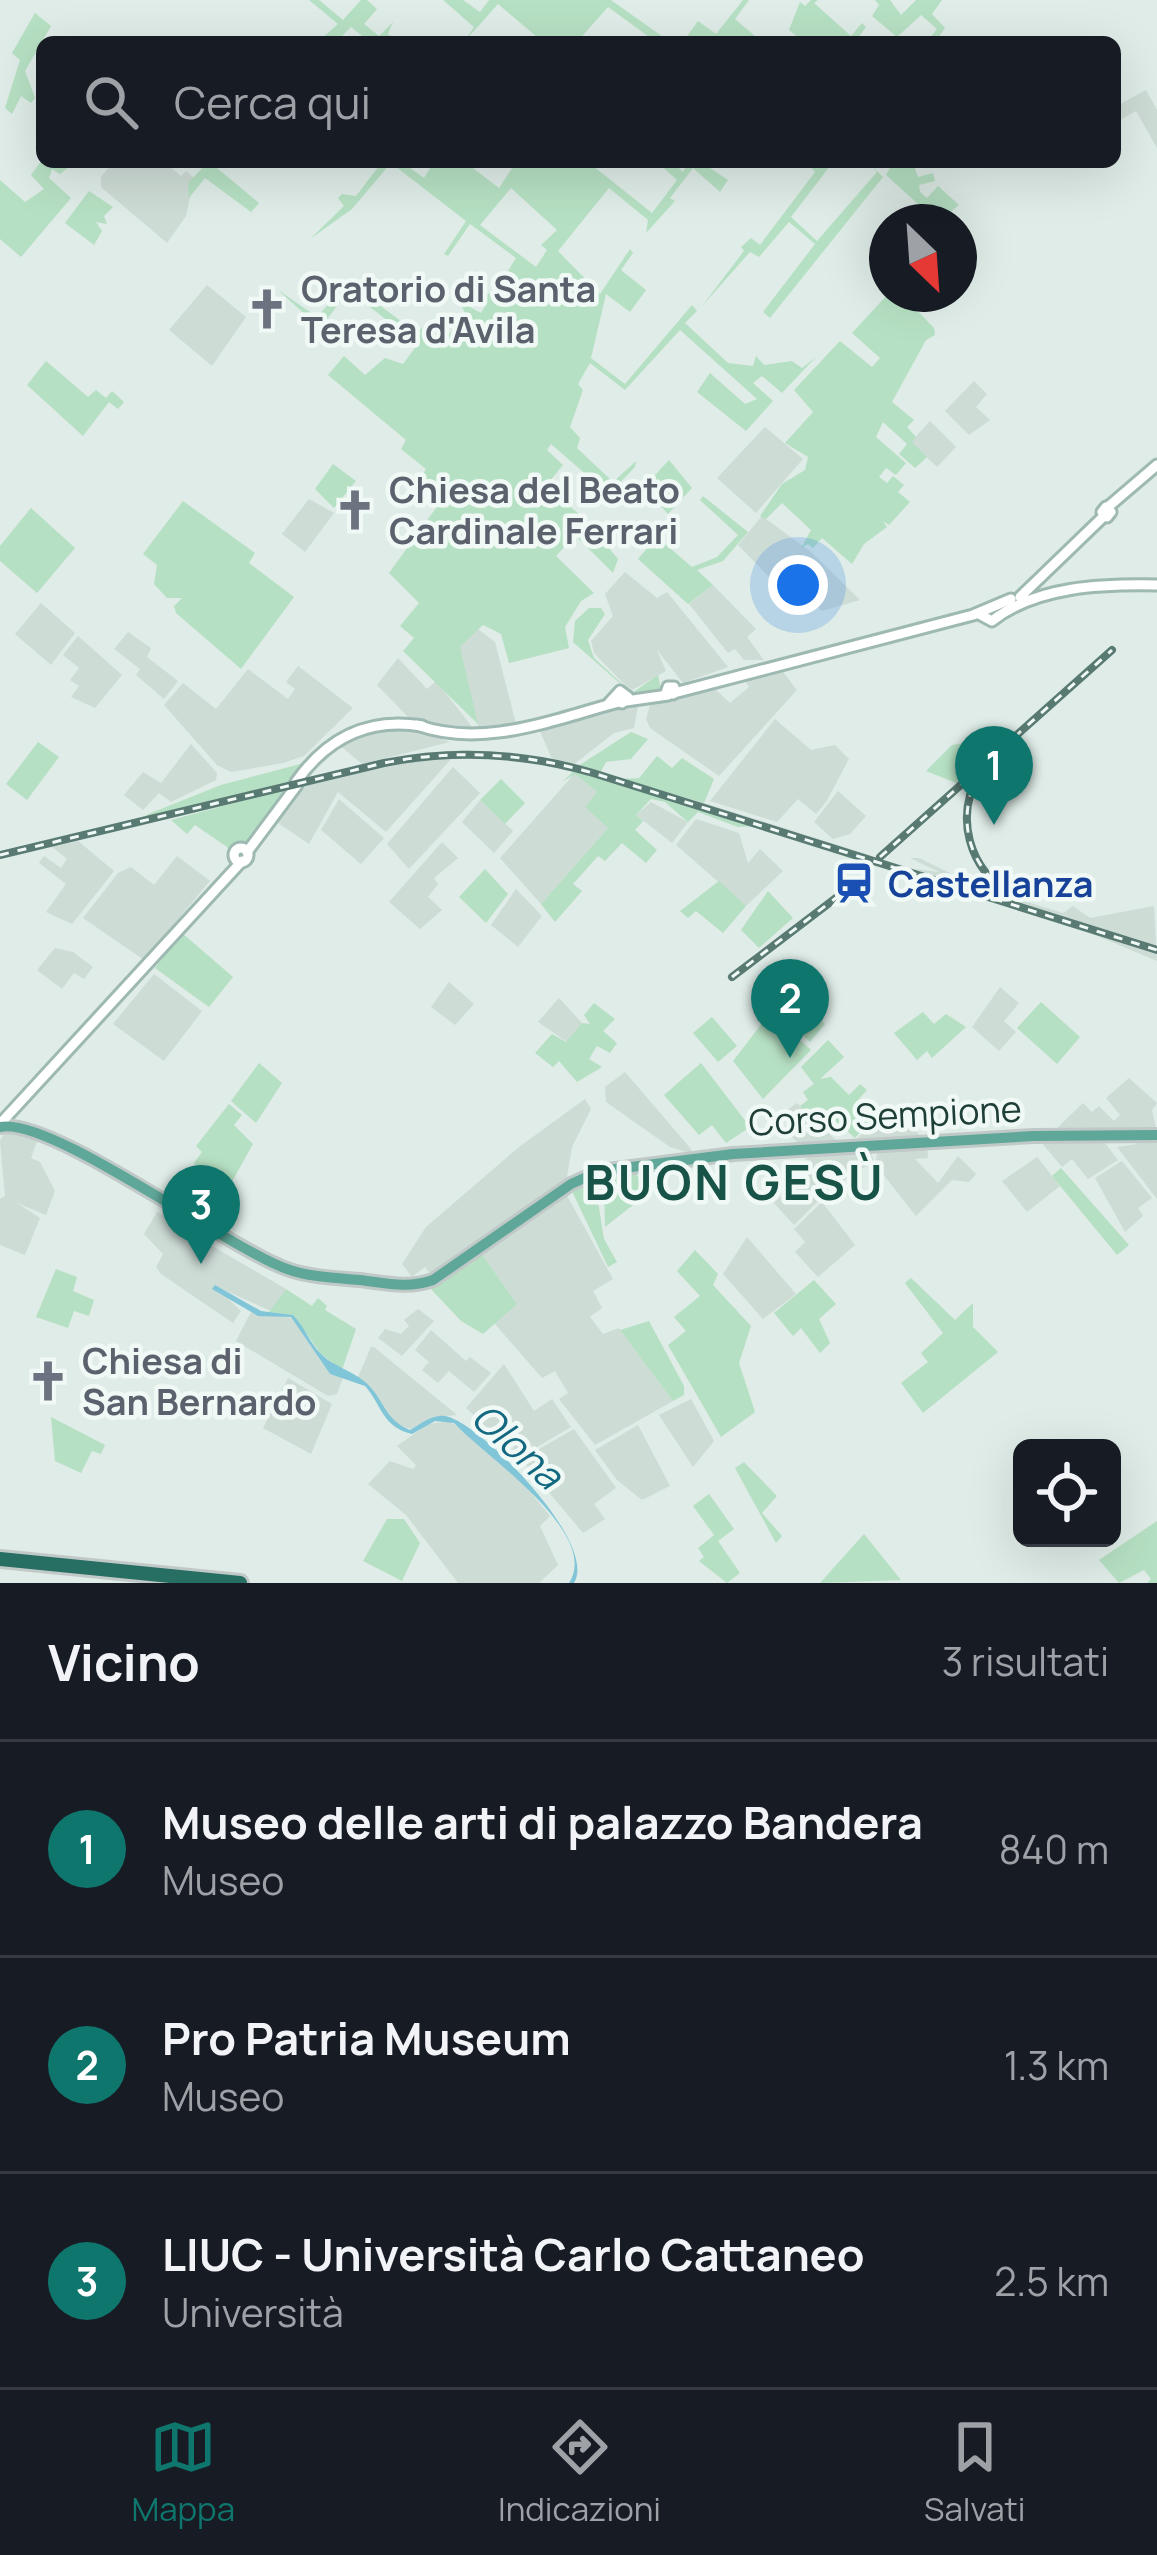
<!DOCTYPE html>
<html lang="it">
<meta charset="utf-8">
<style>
:root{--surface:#171b24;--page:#20242c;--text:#f1f3f6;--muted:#9ea1a6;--line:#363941;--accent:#0f766e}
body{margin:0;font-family:Manrope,sans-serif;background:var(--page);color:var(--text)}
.controls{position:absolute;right:36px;bottom:36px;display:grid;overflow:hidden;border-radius:18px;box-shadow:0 12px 48px #0002}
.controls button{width:108px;height:108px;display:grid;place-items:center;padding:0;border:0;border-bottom:3px solid var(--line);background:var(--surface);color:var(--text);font:60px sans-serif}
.compass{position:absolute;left:869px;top:204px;width:108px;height:108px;border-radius:50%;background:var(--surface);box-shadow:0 12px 48px #0002;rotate:155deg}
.you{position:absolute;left:798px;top:585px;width:42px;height:42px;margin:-30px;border:9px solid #fff;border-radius:50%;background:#1a73e8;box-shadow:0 0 0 18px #1a73e833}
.badge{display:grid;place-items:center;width:78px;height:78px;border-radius:50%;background:var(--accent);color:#fff;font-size:39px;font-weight:700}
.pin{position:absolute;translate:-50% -99px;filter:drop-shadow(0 3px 6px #0008)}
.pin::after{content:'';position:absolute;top:63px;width:42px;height:36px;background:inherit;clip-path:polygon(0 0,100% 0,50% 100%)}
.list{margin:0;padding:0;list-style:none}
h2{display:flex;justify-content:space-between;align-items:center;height:156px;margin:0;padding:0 48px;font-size:51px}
h2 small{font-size:39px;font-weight:400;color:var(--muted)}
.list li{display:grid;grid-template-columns:78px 1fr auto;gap:36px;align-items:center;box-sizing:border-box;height:216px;padding:0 48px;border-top:3px solid var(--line)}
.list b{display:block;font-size:45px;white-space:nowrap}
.list p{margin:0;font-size:39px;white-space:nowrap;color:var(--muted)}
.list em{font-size:39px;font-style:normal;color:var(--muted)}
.icon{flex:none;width:66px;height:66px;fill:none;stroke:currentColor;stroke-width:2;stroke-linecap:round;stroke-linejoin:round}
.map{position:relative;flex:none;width:1157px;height:1583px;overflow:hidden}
.search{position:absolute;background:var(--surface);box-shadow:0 12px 48px #0002;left:36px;right:36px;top:36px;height:132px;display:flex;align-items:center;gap:30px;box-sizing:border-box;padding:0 42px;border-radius:18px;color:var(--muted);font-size:45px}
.sheet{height:804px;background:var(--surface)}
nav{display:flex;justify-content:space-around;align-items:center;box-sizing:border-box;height:168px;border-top:3px solid var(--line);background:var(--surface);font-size:33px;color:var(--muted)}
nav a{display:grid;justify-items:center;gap:6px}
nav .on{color:var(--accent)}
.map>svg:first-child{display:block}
.built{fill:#cedcd6}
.green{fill:#b6e0c3;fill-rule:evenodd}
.water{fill:#81c6d8}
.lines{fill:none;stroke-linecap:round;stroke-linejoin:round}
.secondary-casing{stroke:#9db9b1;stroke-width:15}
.primary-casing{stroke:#c0c9c7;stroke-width:16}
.motorway-casing{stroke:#c0c9c7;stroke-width:20}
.secondary{stroke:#fff;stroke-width:9}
.primary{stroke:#5fa798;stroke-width:10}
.motorway{stroke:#276e63;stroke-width:14}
.rail-casing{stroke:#597a73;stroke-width:8}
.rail{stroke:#f0f9f5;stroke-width:3;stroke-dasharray:9;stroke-linecap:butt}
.labels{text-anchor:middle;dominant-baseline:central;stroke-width:9;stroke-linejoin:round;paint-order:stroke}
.worship-label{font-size:36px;font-weight:bold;fill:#5b616d;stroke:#f0f9f5;text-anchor:start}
.transit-label{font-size:36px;font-weight:bold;fill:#164399;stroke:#f0f9f5;text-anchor:start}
.street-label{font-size:36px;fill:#1e3e38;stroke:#f0f9f5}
.water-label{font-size:39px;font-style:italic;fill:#126881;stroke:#f0f9f5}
.district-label{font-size:48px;font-weight:bold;letter-spacing:3px;fill:#185348;stroke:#f0f9f5}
</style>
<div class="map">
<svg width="1157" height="1583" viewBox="0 0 1157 1583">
<rect width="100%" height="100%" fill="#dfece7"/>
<g class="built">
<path d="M1146,90L1157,110V148L1136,111L1115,123V107Z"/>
<path d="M113,162H164L181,176L186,171L194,178L186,216L167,243L101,187V177Z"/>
<path d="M207,285L246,317L212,366L169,330Z"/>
<path d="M974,381L987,394L976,407L990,420L969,435L945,411Z"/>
<path d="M930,421L956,447L937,467L911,442Z"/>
<path d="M765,427L803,459L756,513L717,478Z"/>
<path d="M309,499L334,513L305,552L282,534Z"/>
<path d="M762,516L811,552L860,600L822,611L781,573L773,581L738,545Z"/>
<path d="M625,572L657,598L667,592L728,667L683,683L657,650L666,671L632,690L624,684L594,653L591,641L613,616L605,594Z"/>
<path d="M713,585L756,629L747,637L764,660H744L735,649L728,653L689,604Z"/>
<path d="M41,603L75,633L51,665L15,634Z"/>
<path d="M478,629L495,642L516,724L479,731L459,648Z"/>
<path d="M128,632L151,648L147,657L178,681L164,699L136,675L140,669L114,649Z"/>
<path d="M78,636L122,675L95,708L71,697L79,686L70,680L79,668L63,655Z"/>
<path d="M398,658L427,689L436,681L473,728L411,720L377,685Z"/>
<path d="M298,666L353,708L304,756L283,763L231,772L217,765L164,705L183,683L216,709L248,669L288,699L295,689L286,682Z"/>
<path d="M780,668L797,690L719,776L650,728L646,719L651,702L712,686L730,703L749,687L742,676Z"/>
<path d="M639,701L634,728L614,733L568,769L487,755L409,759L452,758L386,832L338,792L309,844L278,823L302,786L375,768L300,785L362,764L338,744L360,733L408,728L450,742L370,762L462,750L552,759L539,729Z"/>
<path d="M775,719L811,750L835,745L849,759L826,802L816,814L798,799L777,822L710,801Z"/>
<path d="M191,744L217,773L216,780L171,802L159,793L143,810L124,795L143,772L161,783Z"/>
<path d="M578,766L704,803L876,857L575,770Z"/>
<path d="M453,767L480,793L409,869L387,844Z"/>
<path d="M575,773L598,793L608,828L541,904L500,858Z"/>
<path d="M838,791L866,816L850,834L833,839L814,822Z"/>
<path d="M339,799L384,838L361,864L321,830Z"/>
<path d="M480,800L513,831L494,853L462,822Z"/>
<path d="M651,802L688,822L672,843L636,815Z"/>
<path d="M696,819L739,833L748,863L760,849L783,871L746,906L676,845Z"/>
<path d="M78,841L114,871L72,924L46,912L66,884L39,863L44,856L61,868L67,859L52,847Z"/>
<path d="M442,842L458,858L434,878L438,884L428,897L442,910L420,929L389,902Z"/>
<path d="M177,856L210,881L144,960L83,918L118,873L131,867L154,885Z"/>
<path d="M910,858H919L979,887L1063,913L1073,906L1090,918L1154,906L1157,961L1066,923L912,877L915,869L939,872Z"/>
<path d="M516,889L542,916L518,947L491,925Z"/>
<path d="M55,948L73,952L93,967L84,979L74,973L62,989L37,970Z"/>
<path d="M154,974L202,1011L164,1061L113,1024Z"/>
<path d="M449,982L474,1004L455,1025L431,1007Z"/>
<path d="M1000,987L1019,1003L1004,1021L1016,1032L999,1051L972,1027Z"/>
<path d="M559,998L582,1023L567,1042L538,1022Z"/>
<path d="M625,1072L691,1149L692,1154L670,1147L606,1102L605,1087Z"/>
<path d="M1129,1078L1157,1103L1152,1110L1157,1132L1054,1131L1083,1103L1092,1112L1099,1106L1114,1121L1120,1115L1106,1098Z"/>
<path d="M585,1099L591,1109L572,1147L566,1183L432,1276L425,1267L412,1277L402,1264L426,1227L519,1147Z"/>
<path d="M797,1103L839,1143L802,1147L784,1129L791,1120L783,1113Z"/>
<path d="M891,1104L923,1139L858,1144L855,1141Z"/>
<path d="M6,1130L38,1139L31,1158L40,1162L55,1191L46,1215L17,1203L40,1218L25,1255L0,1245V1199L5,1196L0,1141Z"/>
<path d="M1135,1138L1157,1139V1199L1117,1147L1137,1144Z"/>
<path d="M1045,1139H1102L1118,1160L1088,1179L1072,1159L1062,1167L1041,1142Z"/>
<path d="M927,1145L928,1158L915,1159L938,1183L958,1156L976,1174L969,1182L952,1180L916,1216L875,1164L878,1149Z"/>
<path d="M869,1149L874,1161L832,1188L805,1160L812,1153Z"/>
<path d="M1037,1157L1060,1186L1027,1212L1002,1181Z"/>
<path d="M1122,1161L1152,1198L1138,1208L1143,1216L1125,1232L1095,1178Z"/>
<path d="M807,1170L829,1190L794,1225L774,1203Z"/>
<path d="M565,1192L613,1279L593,1291L602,1308L590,1317L603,1334L619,1328L673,1401L595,1445L559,1399L568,1393L555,1371L542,1378L494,1323L517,1304L481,1253Z"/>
<path d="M822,1202L855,1245L818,1277L795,1252L805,1242L794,1229Z"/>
<path d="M157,1212L202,1234L207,1243L286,1289L271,1311L215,1286L241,1311L233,1323L161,1274L156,1267L163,1254L144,1234Z"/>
<path d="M747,1237L796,1294L763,1319L723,1274Z"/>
<path d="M418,1309L434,1321L402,1356L378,1338L385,1329L401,1334L409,1326L404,1320Z"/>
<path d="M251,1312L292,1318L330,1374L343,1378L337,1394L328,1396L236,1341Z"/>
<path d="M431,1330L466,1361L470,1357L491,1373L474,1392L449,1371L438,1383L422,1370L429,1362L415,1350Z"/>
<path d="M371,1347H374L457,1415L433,1417L411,1429L399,1425L381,1410L374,1391L358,1377Z"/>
<path d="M504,1364L534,1411L552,1399L571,1427L520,1457L512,1450L517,1441L502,1422L491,1431L466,1408Z"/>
<path d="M288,1378L332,1404L311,1454L263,1428Z"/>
<path d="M691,1399L714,1441L693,1467L659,1415Z"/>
<path d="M450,1421L520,1479L550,1516L540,1526L558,1565L539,1583H458L406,1515L368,1484L390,1461L413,1469L416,1465L397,1446L428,1424Z"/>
<path d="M638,1425L670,1486L642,1500L617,1480L595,1450Z"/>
<path d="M574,1429L616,1488L594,1504L605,1519L583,1533L526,1465L527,1456Z"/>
</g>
<g class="green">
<path d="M309,0H319L343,20L361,0H367L377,9L364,24L379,36L393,22L388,34L398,42H370L351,27L336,42H318L338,24Z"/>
<path d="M443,0H463L480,12L489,0H611L670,42H656L608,7L577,42H543L498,4L464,42L474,27Z"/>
<path d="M743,0H749L735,19L756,37L752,42H683L698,21L716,34Z"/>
<path d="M811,0H818L814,3L851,36L862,23L866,27L855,42H804L789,30L800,2L805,6Z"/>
<path d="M875,0H890L901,15L916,0H942L932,14L945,28L935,42H926L937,29L921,15L897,37L872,16L879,5Z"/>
<path d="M35,13L51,26L25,71L35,98L31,103L21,96L12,114L5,108L20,60L12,53Z"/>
<path d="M42,160L74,163L60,174L52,169L49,178L71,198L21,257L0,239V180L25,202L44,189L31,175Z"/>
<path d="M208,162H222L217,168L259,203L251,212L205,178L189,198L188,183Z"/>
<path d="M382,162H402L424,178L434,162H465L499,188L516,162H588L652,213L677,180L657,162H672L683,172L688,162H701L728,180L720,192L693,168L670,198L675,201L646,233L648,220L609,188L558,251L600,294L630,249L633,253L621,270L646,290L630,312L606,294L591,358L625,384L692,305L697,311L685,323L728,363L753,366L756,356L764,365L792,361L802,368L816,357L782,393L762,376L753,383L773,401L746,431L697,392L710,373L745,404L757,399L680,330L625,390L590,363L578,384L583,390L570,427L580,438L577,448L613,482L636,461L635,467L602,501L604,490L551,444L547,450L563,465L545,487L583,517L618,559L613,573L575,535L556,556L594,593L581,601L565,627L569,648L509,663L501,634L483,625L460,647L478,724L403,651L414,638L400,626L419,603L389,573L444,497L421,477L426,469L401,449L406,440L328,375L344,356L365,375L385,358L403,364L418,344L349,291L320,328L277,289L317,317L348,282L417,333L427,323L447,337L465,313L459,301L481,313L485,306L480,300L498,287L516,258L470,224L448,256L444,254L466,221L391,163L352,209L310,239L344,206L338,198L342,194L356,196ZM511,188L557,230L541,245L547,250L536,267L480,225Z"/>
<path d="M806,162H833L791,217L817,241L877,172L868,162L883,177L770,318L763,312L815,244L789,222L759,257L750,252L702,306L744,251L741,247L751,238L760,245L815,172Z"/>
<path d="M893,162H913L918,177L933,173L935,181L919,185L920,192L927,198L938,186L959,205L938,222L886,175Z"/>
<path d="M89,191L113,207L104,216L107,224L96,222L102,231L94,245L65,223Z"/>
<path d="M888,294L904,297L934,328L935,335L926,340L892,402L914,420L907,427L916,437L912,442L927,457L915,468L899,454L907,444L883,422L876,437L906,463L896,475L886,468L879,477L887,483L893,476L904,485L898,492L910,502L889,525L883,521L887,527L864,544L852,564L822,538L813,548L808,544L801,548L811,530L782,503L766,519L760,516L782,484L805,470L808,457L785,443L813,412L794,390L840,341L872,367L880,358L852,333Z"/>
<path d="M46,361L88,397L96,390L106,398L112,391L124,402L118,409L109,402L83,436L27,385Z"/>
<path d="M669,460L692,488L668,514L644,487Z"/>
<path d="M333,464L356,481L334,508L315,489Z"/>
<path d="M703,496L748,532L723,561L697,570L713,585L688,604L638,559L657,537L692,567L717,557L738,535L700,500Z"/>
<path d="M183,501L255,553L249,563L294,597L241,669L176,613L174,606L182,598H167L154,584L157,565L143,554Z"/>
<path d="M31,508L75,548L37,593L0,561V546Z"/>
<path d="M589,608H601L605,614L588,640L594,658L632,693L658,675L661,689L632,694L573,642L575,621Z"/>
<path d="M631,732L648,739L631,759L606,762L600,773L578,766Z"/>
<path d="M982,740L995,751L959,784L926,771L952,745Z"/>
<path d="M38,742L59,757L27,800L6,784Z"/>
<path d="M657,756L672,768L682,758L714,779L704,803L621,779L639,778Z"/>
<path d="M304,763L294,782L150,818L146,815L221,785Z"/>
<path d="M575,770L743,820L762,826L738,827L698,812L688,822L665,802L651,799L636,815L643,821L635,830L657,850L646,863L622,843L605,861L598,856L573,884L582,891L555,922L541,904L608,828L585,807L597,792L575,774L562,782Z"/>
<path d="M501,779L525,803L505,824L480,800Z"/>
<path d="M291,788L247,845L230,849L195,825L187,834L171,820Z"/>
<path d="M485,869L508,894L486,923L459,897Z"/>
<path d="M719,881L746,906L723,933L696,911L688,918L680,911Z"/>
<path d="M768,891L793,918L759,948L741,930Z"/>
<path d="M182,933L233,977L209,1007L155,968Z"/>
<path d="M788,990L825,1024L810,1042L774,1008Z"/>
<path d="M1041,1002L1080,1037L1057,1064L1017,1028Z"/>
<path d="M594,1003L615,1019L603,1031L617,1043L610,1053L597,1046L589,1059L602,1067L577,1082L559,1061L553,1067L535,1053L552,1034L566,1042L582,1023L590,1024L584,1015Z"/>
<path d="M923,1012L934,1024L946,1014L966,1027L932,1058L927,1051L917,1060L894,1033Z"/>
<path d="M770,1013L811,1050L763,1099L733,1061Z"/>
<path d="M712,1017L737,1046L718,1062L693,1033Z"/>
<path d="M828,1040L844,1057L820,1079L831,1077L849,1095L860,1084L867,1090L856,1102L873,1119L855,1138L821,1108L811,1117L800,1106L808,1100L803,1092L814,1084L801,1067Z"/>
<path d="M259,1063L282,1083L256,1123L231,1101Z"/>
<path d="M701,1063L750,1127L726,1143L712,1125L699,1135L664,1095Z"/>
<path d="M229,1104L242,1115L234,1125L253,1144L225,1194L207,1210L212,1215L206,1222L176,1205L202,1173L194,1163L202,1152L196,1146Z"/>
<path d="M1061,1168L1129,1245L1117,1255L1052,1176Z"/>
<path d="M635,1171L647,1194L605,1227L604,1183L614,1172Z"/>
<path d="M594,1177L604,1239L617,1262L608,1267L570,1187Z"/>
<path d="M695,1250L718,1274L713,1285L751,1326L739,1363L755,1412L721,1437L668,1345L686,1331L674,1317L700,1296L677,1271Z"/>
<path d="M481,1253L517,1304L483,1334L461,1321L430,1288Z"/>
<path d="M56,1269L77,1277L73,1291L94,1300L89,1316L74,1311L68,1328L36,1317Z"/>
<path d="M911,1278L955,1320L973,1303V1327L998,1352L923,1413L901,1383L928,1362L921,1353L943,1333L905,1283Z"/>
<path d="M814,1280L836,1304L819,1319L830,1343L820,1353L801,1328L793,1336L774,1313Z"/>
<path d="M286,1289L312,1306L318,1298L327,1306L325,1310L356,1329L342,1370L321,1354L293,1315L269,1312Z"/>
<path d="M649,1321L684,1386V1395L673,1401L620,1330Z"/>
<path d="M51,1417L105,1445L101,1454L92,1451L81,1473L55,1461Z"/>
<path d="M744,1462L777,1496L762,1513L782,1536L776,1543L735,1468Z"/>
<path d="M709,1494L734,1529L718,1541L740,1573L727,1583L699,1561L704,1557L698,1548L714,1535L693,1506Z"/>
<path d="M387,1519H404L420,1543L402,1581L363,1561Z"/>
<path d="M1157,1521V1583H1147L1151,1579L1144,1570L1119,1583L1099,1560Z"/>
<path d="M864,1534L901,1580L820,1583Z"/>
</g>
<path class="water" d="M215,1285L261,1311L293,1315C305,1327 310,1344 322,1355C335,1367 352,1371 364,1381C384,1397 383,1419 410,1430C421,1424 432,1414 445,1416C479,1421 599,1543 574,1583H569C602,1533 482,1454 454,1423L435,1421L412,1434C382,1427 382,1405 365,1386L330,1374L291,1317L258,1316L212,1289Z"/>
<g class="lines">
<g class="secondary-casing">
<g id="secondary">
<path d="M1106,507L1111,512L1107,517L1102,512Z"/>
<path d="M1108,507L1157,465"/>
<path d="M1020,597L1104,516"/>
<path d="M979,614L992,621C1036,586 1102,584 1157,585"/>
<path d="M668,687H674L673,694L666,693Z"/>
<path d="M674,693L973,615L1011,599"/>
<path d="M626,701L668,695"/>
<path d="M609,703L620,691L628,697L622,703L616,696"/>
<path d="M417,725C484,749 554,719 619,702"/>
<path d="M296,782C327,738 368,717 422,726"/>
<circle cx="241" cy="855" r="7"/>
<path d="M247,852L297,785"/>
<path d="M0,1124L242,861"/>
</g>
</g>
<g class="primary-casing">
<path id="primary" d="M0,1127C50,1116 224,1246 287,1269C309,1277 336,1278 360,1280C385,1283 408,1289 433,1280L571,1184L600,1171L733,1154L1033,1136L1157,1135"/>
</g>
<g class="motorway-casing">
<path id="motorway" d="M0,1559L240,1583"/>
</g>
<use href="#secondary" class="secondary"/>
<use href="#primary" class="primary"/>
<use href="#motorway" class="motorway"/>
<g class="rail-casing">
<g id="rail">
<path d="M980,772C954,817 968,869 1013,896"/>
<path d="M0,855L384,763C454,749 524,753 593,773L1157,950"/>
<path d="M880,857L1112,650"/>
<path d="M732,977L849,888"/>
</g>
</g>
<use href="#rail" class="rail"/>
</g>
<defs>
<g id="church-bare" transform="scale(3.24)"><path d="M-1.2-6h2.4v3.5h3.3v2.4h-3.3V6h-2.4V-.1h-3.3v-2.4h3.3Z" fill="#6b7280" stroke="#f0f9f5" stroke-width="2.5" paint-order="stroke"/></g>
<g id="station-bare" transform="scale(3.24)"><path d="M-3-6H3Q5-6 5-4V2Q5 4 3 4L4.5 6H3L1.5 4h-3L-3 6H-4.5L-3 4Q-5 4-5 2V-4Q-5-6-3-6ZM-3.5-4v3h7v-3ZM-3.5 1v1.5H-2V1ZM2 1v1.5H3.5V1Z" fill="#1a4fb4" stroke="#f0f9f5" stroke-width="2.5" paint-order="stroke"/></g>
</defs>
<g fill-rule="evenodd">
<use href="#church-bare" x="267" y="309"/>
<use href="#church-bare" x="355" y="510"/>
<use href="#station-bare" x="854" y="883"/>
<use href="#church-bare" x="48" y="1381"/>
</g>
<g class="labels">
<g class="worship-label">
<text x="301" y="288">Oratorio di Santa<tspan x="301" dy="41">Teresa d'Avila</tspan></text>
<text x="389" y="489">Chiesa del Beato<tspan x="389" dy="41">Cardinale Ferrari</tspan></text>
<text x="82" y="1360">Chiesa di<tspan x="82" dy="41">San Bernardo</tspan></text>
</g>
<g class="transit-label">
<text x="888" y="883">Castellanza</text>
</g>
<g class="street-label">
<text transform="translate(885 1115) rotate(-3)">Corso Sempione</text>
</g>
<g class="water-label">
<text transform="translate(518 1445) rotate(42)">Olona</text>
</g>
<g class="district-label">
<text x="735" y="1181">BUON GESÙ</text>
</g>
</g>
</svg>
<div class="controls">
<button><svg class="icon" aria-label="locate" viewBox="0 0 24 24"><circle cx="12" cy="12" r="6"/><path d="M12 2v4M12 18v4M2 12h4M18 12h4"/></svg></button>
</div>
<svg class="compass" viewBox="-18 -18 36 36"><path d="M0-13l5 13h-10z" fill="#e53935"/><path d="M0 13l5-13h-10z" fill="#9ea1a6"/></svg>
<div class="you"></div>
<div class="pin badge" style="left:994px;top:825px">1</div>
<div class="pin badge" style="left:790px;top:1058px">2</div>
<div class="pin badge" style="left:201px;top:1264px">3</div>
<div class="search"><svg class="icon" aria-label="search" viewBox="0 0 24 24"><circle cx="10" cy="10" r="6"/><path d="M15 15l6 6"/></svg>Cerca qui</div>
</div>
<section class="sheet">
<h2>Vicino<small>3 risultati</small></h2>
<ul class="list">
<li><span class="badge">1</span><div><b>Museo delle arti di palazzo Bandera</b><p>Museo</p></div><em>840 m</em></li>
<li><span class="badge">2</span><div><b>Pro Patria Museum</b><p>Museo</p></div><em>1.3 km</em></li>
<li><span class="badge">3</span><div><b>LIUC - Università Carlo Cattaneo</b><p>Università</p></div><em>2.5 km</em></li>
</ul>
</section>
<nav>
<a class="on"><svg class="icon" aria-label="map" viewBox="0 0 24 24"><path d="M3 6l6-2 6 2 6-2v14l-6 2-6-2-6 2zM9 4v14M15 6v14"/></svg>Mappa</a>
<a><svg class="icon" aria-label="directions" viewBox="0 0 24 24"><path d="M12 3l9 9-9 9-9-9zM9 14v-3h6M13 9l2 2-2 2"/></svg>Indicazioni</a>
<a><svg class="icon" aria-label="saved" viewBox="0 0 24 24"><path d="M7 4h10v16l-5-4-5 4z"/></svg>Salvati</a>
</nav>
